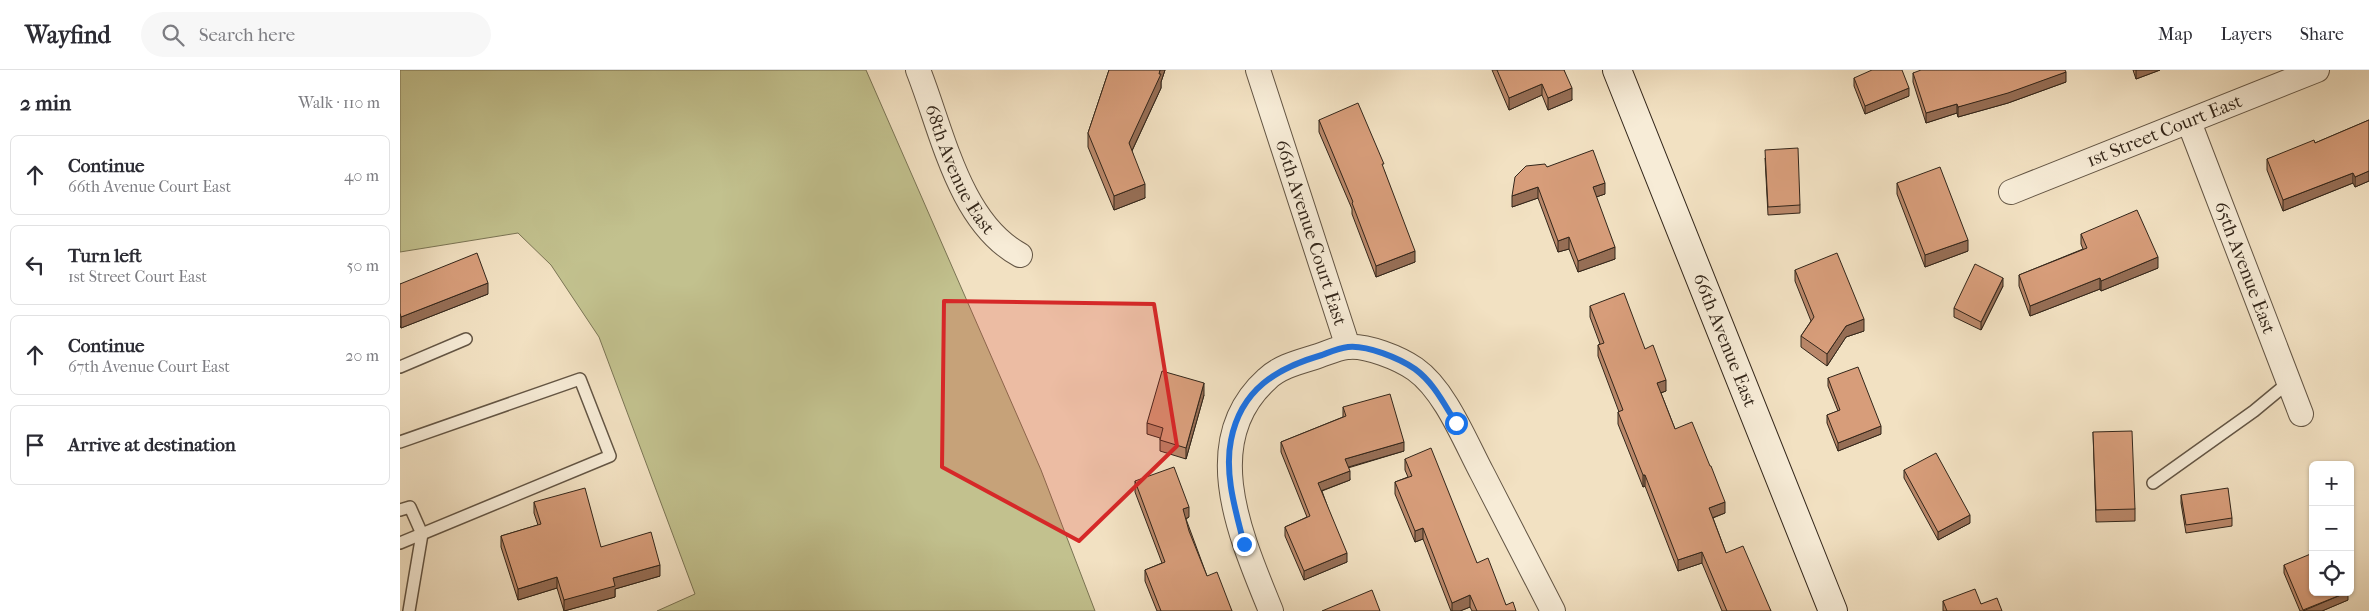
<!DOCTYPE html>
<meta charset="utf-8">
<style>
:root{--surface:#fff;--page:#f7f7f7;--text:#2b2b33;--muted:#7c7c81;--line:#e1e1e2}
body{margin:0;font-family:"IM FELL French Canon",serif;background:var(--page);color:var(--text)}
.controls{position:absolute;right:15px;bottom:15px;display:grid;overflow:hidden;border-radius:8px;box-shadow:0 1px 4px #0004}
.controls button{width:45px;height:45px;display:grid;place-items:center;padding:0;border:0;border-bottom:1px solid var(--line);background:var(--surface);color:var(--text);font:25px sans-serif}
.stop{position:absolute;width:15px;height:15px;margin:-11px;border:4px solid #1a73e8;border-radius:50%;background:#fff}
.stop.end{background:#1a73e8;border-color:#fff;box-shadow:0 1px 5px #0008}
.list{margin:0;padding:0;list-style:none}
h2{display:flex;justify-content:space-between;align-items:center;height:65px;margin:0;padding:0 20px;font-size:21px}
h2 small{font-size:16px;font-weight:400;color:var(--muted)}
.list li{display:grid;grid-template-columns:32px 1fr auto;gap:15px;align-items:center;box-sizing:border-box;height:80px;margin:0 10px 10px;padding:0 10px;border:1px solid var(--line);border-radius:8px}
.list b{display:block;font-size:19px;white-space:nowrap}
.list p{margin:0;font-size:16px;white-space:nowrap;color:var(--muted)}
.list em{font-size:16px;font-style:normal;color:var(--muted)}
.icon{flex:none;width:28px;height:28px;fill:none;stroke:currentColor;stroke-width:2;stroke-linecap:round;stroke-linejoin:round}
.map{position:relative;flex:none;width:1969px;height:541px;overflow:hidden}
header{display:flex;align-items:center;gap:30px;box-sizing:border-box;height:70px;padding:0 25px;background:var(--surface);border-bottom:1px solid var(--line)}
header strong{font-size:24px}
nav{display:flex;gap:28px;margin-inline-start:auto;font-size:18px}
.search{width:350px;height:45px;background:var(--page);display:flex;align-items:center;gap:12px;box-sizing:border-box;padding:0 18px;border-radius:28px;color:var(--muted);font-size:19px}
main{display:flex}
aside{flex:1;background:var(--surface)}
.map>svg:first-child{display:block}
.green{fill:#c2c18e;stroke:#7a7454}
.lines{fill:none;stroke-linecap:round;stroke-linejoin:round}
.lane-casing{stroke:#635544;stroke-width:14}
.street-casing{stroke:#635544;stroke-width:26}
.secondary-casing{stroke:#33261a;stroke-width:30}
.lane{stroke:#f7ecd7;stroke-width:11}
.street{stroke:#f7ecd7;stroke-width:24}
.secondary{stroke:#f7ecd7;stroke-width:28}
.wall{fill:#b98769;stroke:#33261a}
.shaded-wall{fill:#966e55;stroke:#33261a}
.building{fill:#d79d7a;stroke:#33261a}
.route{stroke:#1a73e8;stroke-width:6}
.marked{fill:#d62828;fill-opacity:0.2;stroke:#d62828;stroke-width:4;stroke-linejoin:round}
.labels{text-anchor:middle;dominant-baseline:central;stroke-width:4.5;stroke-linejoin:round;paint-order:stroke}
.street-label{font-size:19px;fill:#33261a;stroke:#f7ecd7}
</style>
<header>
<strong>Wayfind</strong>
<div class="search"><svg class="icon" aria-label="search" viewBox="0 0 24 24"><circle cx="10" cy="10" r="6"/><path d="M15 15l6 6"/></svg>Search here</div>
<nav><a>Map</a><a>Layers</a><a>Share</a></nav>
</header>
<main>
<aside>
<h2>2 min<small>Walk · 110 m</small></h2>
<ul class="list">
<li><svg class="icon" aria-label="ahead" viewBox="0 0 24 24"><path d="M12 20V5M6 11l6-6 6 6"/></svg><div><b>Continue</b><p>66th Avenue Court East</p></div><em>40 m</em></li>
<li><svg class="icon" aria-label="left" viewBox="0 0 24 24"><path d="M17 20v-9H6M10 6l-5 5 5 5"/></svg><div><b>Turn left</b><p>1st Street Court East</p></div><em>50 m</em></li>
<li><svg class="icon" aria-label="ahead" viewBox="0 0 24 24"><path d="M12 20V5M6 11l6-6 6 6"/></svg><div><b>Continue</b><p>67th Avenue Court East</p></div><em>20 m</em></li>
<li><svg class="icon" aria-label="arrive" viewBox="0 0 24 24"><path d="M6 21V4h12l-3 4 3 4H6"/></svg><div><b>Arrive at destination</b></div></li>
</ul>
</aside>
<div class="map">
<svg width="1969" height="541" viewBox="0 0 1969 541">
<rect width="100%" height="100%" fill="#f2e1c2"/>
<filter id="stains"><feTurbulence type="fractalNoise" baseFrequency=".004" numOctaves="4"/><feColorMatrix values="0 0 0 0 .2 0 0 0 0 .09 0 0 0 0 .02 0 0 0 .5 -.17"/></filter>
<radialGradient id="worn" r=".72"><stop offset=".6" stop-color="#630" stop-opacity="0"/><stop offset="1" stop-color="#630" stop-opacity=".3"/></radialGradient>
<path class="green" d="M0,0H466L641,400L695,541H257L295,524L199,267L151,195L118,163L0,182Z"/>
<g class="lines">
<g class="lane-casing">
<g id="lane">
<path d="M0,297L66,269"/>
<path d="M0,372L180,309L210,386L0,473"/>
<path d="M1753,413L1854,341L1889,312"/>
<path d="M0,440L10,437L22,464L9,541"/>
</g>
</g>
<g class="street-casing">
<g id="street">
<path id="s1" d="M518,0C542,60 559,152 620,185"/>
<path id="s2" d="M858,0L948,277"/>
<path id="s3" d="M1789,52L1901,344"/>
<path id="s4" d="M1611,122L1917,0"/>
<path d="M871,541C842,469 797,372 867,309C879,297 899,292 915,287C925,284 937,278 947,277C967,275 999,288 1015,299C1045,320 1065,371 1082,403C1106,449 1129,495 1153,541"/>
</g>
</g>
<g class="secondary-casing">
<g id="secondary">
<path id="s5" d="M1217,0L1433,541"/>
</g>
</g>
<use href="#lane" class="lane"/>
<use href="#street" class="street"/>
<use href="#secondary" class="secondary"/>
</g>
<g class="wall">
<path d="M709,0H765L761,12V18L732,81L745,128L714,140L688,77V63Z"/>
<path d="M1092,0H1164L1172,30L1148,40L1142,25L1109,40Z"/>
<path d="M1733,0H1760L1736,9Z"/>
<path d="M1513,3L1666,12L1608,33L1558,47L1557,43L1526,53L1513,12Z"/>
<path d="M1454,8L1509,26L1465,44L1454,16Z"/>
<path d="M919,50L984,100L1015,192L976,207L952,144V139L919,62Z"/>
<path d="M1969,50V111L1955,117L1953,113L1883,141L1867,100V89L1915,73Z"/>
<path d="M1365,88L1400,135V143L1368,145Z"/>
<path d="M1147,97L1205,124L1196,127L1215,189L1178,202L1169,179L1158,182L1138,128L1112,137Z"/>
<path d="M1497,113L1568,181L1525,197L1497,124Z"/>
<path d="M1681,164L1758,198L1701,221L1700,219L1630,246L1619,216V205L1683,179L1681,174Z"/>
<path d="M1395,200L1464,261L1446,267L1427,296L1401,277V266L1411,251L1395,211Z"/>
<path d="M0,214L88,224L1,258L0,255Z"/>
<path d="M1603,216L1581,260L1554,247V238Z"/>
<path d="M1190,236L1245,279L1266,321L1261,323L1275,359L1325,443L1313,448L1326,483L1371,541H1322L1302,493L1278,501L1245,416L1243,417L1218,354V342H1219L1198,286V275L1200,274L1190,247Z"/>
<path d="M1428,308L1481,364L1438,381L1427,353V345L1438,341L1428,316Z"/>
<path d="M804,325L786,389L760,381V368L747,364V353Z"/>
<path d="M943,337L1004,381L948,398L950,410L922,421L947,492L904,510L885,466V457L907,447L881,382V372L943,347Z"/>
<path d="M1693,362L1735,439V451L1696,452Z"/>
<path d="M1005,389L1106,535L1116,541H1072L1070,537L1060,541H1051L1023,469L1015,472L995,424V412L1008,407L1005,400Z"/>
<path d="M1504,400L1570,453L1538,470L1504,408Z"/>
<path d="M735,411L789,447L786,449L807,506L832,541H757L745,511V500L762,493L735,422Z"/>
<path d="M1781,425L1832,448V456L1786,463L1781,433Z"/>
<path d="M134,432L201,477L260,506L215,519V527L164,541L157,518L118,530L101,477V466L138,455L134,443Z"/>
<path d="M1884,495L1948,530L1922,541H1900L1884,503Z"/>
<path d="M1543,531L1581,534L1602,541H1543Z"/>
</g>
<g class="shaded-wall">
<path d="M760,0H765L761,12V18L729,87V73Z"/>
<path d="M1736,0H1760L1736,9Z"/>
<path d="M1666,2V12L1608,33L1558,47V37Z"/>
<path d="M1142,14V25L1109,40V28Z"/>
<path d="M1172,18V30L1148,40V28Z"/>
<path d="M1509,18V26L1465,44V36Z"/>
<path d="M1557,34V43L1526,53V43Z"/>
<path d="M1969,101V111L1955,117V107Z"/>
<path d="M1953,103V113L1883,141V130Z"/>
<path d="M1205,113V124L1193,128V117Z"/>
<path d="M745,114V128L714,140V126Z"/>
<path d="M1138,117V128L1112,137V126Z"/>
<path d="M1169,167V179L1158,182V171Z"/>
<path d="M1568,170V181L1525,197V185Z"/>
<path d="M1215,177V189L1178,202V191Z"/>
<path d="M1015,181V192L976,207V196Z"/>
<path d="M1758,187V198L1701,221V211Z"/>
<path d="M1603,208V216L1581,260V252Z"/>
<path d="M1700,208V219L1630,246V236Z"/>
<path d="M88,213V224L1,258V247Z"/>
<path d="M1464,249V261L1446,267L1427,296V284L1446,256Z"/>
<path d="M1266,310V321L1257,324V313Z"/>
<path d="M804,313V325L786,389V378Z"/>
<path d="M1481,356V364L1438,381V373Z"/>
<path d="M1004,372V381L945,398V389Z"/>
<path d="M950,401V410L918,422V413Z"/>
<path d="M1243,405H1245V416L1243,417Z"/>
<path d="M1325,432V443L1309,449V438Z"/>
<path d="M789,437V447L783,450V439Z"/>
<path d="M1570,445V453L1538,470V462Z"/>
<path d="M1023,458V469L1015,472V461Z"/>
<path d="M1302,482V493L1278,501V490Z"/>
<path d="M947,483V492L904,510V501Z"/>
<path d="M260,495V506L215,519V527L164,541V530L213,508Z"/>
<path d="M157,507V518L118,530V519Z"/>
<path d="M1948,522V530L1922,541H1903Z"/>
<path d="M1070,525V537L1060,541H1052V533Z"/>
</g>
<g class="building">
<path d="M709,0H760L759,4H761L729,73L745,114L714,126L688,63Z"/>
<path d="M1097,0H1164L1172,18L1148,28L1142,14L1109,28Z"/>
<path d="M1472,0H1502L1509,18L1465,36L1454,8Z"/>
<path d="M1521,0H1665L1666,2L1608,23L1558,37L1557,34L1526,43L1513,3Z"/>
<path d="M958,33L984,94H982L1015,181L976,196L952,133L953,132L919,50Z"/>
<path d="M1969,50V101L1955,107L1953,103L1883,130L1867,89L1914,70L1915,73Z"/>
<path d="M1398,78L1400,135L1368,137L1365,80Z"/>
<path d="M1193,80L1205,113L1193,117L1215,177L1178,191L1169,167L1158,171L1138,117L1112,126L1115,107L1126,96L1145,94L1147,97Z"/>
<path d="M1540,97L1568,170L1525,185L1497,113Z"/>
<path d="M1737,140L1758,187L1701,211L1700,208L1630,236L1619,205L1687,178L1681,164Z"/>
<path d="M77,183L88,213L1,247L0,243V214Z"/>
<path d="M1437,183L1464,249L1446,256L1427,284L1401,266L1414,247L1395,200Z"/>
<path d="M1575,194L1603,208L1581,252L1554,238Z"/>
<path d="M1224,223L1245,279L1253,275L1266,310L1257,313L1275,359L1292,352L1310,396H1311L1325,432L1309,438L1326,483L1343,476L1371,541H1327L1302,482L1278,490L1245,405H1243L1218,342L1223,340L1198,275L1204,273L1190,236Z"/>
<path d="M1458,297L1481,356L1438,373L1427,345L1440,340L1428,308Z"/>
<path d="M762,301L804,313L786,378L760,370L763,358L747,353Z"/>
<path d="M990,324L1004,372L945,389L950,401L918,413L947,483L904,501L885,457L910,446L881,372L946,346L943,337Z"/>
<path d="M1732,361L1735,439L1696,440L1693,362Z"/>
<path d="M1031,378L1077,493L1088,488L1106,535L1113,532L1116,541H1077L1070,525L1052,533L1023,458L1015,461L995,412L1012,406L1005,389Z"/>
<path d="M1536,383L1570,445L1538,462L1504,400Z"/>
<path d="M774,397L789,437L783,439L789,461L807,506L817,502L832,541H761L745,500L765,492L735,411Z"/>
<path d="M185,418L201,477L251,462L260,495L213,508L215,516L164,530L157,507L118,519L101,466L141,454L134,432Z"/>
<path d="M1828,418L1832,448L1786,455L1781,425Z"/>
<path d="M1913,483V522H1948L1903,540L1884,495Z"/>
<path d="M1575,519L1581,534L1597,528L1602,541H1547L1543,531Z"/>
<path d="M972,520L980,541H922Z"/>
</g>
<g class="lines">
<path class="route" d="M844,474C836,442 824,404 831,370C841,319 877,298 922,285C930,282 939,278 948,277C967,275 999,288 1015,299C1034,313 1044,334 1056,353"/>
</g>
<path class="marked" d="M544,231L754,234L777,376L679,471L542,397Z"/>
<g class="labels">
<g class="street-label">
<text stroke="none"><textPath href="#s4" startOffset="165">1st Street Court East</textPath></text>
<text stroke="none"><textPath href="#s1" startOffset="108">68th Avenue East</textPath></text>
<text stroke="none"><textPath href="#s2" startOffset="171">66th Avenue Court East</textPath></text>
<text stroke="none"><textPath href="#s3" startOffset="156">65th Avenue East</textPath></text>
<text stroke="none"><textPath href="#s5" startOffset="291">66th Avenue East</textPath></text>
</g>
</g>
<rect width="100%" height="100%" filter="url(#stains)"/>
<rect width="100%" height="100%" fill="url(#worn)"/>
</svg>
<div class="controls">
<button>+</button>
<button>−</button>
<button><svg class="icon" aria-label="locate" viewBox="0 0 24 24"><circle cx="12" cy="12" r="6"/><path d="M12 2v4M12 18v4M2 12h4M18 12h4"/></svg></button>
</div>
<div class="stop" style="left:1056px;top:353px"></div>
<div class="stop end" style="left:844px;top:474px"></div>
</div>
</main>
